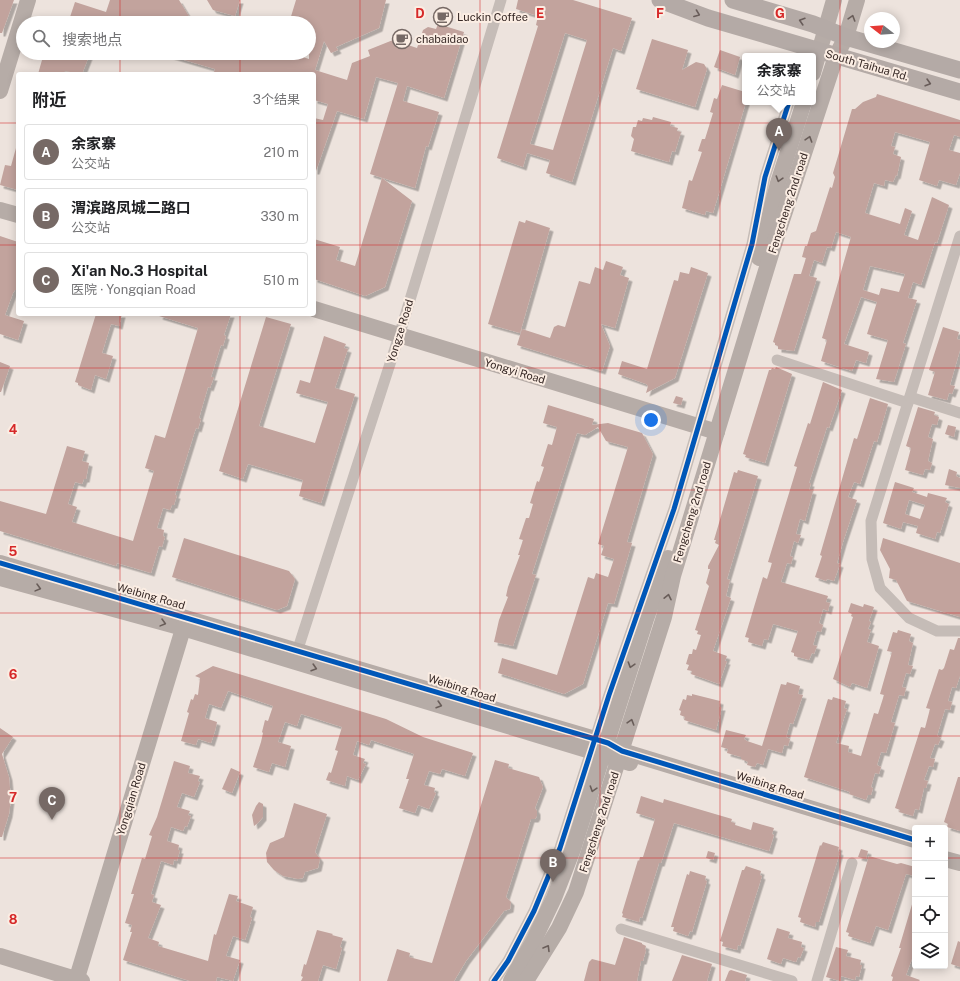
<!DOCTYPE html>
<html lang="zh">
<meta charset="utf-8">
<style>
:root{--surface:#fff;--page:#f2f2f2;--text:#202124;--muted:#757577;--line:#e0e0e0;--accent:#766965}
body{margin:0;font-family:"Public Sans","Noto Sans SC",sans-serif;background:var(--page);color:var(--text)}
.controls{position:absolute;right:12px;bottom:12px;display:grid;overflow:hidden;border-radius:4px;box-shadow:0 2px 10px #0003}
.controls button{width:36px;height:36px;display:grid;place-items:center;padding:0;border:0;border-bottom:1px solid var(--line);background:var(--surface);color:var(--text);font:20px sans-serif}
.compass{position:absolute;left:864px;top:12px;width:36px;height:36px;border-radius:50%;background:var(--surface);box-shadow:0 2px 10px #0003;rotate:287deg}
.you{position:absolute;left:651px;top:420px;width:14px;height:14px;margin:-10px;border:3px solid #fff;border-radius:50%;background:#1a73e8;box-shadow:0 0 0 6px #1a73e833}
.badge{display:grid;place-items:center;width:26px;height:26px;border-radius:50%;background:var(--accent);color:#fff;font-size:13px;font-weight:700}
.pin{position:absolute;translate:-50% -33px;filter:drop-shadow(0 1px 2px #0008)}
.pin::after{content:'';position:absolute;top:21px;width:14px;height:12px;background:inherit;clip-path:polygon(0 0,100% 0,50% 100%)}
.popup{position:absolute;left:742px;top:53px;width:74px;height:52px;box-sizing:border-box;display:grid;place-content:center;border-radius:4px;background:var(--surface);filter:drop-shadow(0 1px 3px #0005);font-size:13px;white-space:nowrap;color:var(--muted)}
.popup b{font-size:15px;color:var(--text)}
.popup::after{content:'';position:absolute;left:50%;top:100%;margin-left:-8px;border:8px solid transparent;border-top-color:var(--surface)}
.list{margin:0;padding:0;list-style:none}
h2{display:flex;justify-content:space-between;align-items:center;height:52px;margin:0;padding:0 16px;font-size:17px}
h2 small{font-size:13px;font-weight:400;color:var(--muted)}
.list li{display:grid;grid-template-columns:26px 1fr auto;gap:12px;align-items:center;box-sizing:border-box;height:56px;margin:0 8px 8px;padding:0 8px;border:1px solid var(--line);border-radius:4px}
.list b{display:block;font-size:15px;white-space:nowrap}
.list p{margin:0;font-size:13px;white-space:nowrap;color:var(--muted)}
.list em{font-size:13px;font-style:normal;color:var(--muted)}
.icon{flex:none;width:22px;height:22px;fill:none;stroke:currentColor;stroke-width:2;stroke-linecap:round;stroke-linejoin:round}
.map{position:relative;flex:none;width:960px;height:981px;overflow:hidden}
.search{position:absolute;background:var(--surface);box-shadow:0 2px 10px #0003;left:16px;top:16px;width:300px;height:44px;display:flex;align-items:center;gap:10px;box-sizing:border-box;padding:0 14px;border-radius:22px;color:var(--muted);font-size:15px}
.panel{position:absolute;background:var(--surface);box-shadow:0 2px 10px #0003;left:16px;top:72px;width:300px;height:244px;border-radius:4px}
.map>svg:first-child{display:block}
.building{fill:#c2a39d;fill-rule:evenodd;filter:url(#shadow)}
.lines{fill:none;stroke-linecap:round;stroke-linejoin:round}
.street{stroke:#c5bcb7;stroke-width:11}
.secondary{stroke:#b6aca7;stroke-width:16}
.primary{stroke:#b4aaa6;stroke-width:17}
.cycleway-casing{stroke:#fbede3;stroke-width:8}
.cycleway{stroke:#0057b8;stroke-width:5}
.oneway{stroke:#685c59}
.oneway2{stroke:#695d59}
.grid{fill:none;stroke:#d62828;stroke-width:1;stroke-opacity:0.55}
.labels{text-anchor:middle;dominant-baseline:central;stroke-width:4;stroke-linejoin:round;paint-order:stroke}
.poi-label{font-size:11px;fill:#362825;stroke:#fbede3;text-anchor:start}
.street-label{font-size:11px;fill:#362825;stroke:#fbede3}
.grid-label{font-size:13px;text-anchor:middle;font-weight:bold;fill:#d62828;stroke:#fbede3;stroke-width:4;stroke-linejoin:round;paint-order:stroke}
</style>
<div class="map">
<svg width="960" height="981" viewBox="0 0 960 981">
<defs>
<filter id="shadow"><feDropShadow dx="3.5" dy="3.5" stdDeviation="0" flood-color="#0004"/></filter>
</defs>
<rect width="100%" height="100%" fill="#ede3dd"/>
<g class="building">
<path d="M0,0H14L2,33H0Z"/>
<path d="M110,0H179L193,23H68L75,2L106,12Z"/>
<path d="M207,0H240L235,16L213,10Z"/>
<path d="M296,0H386L379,28L336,47L338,50L331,53L324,41L315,70L347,80L352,63L370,56L368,50L393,40L417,48L423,30L428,27L436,29L438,24L464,32L444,98L407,86L403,101L439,112L428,147L426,146L415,188L370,174L398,83L376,77L364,119L337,111L316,171H314V118L323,120L328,104L314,100V73L220,74L214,72L215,69L167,55L168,53H277L285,55V53H290L309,59V23H289Z"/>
<path d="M518,0H573L632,18L621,51L613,48L572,182L546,173L550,160L527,153L523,167L497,158L538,26L536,25L538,16L516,9ZM565,33L587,40L553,150L530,144Z"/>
<path d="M652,39L688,50L682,70L696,62L704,64L707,69L695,107L636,89Z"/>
<path d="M720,50L740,57L735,75L714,67Z"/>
<path d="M44,53H87V55L89,56L82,74L65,71L64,74H38Z"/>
<path d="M722,85L745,92L746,102L713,213L706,211L705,215L682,208L689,180L692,181L702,152L698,151L702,139H705L713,113L710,112L714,98L717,99Z"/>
<path d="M877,94L960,120V137L954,135L949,150L960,153V173L956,185L939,180L937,186L919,180L930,142L895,132L891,146L895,147L893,154L901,157L897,176L896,175L893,182L885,180L884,186L874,183L865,213L900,224L905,208L912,211L904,235L918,240L932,197L949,205L937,243L935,242L921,285L913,282L908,298L917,300L903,343L906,344L894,382L876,379L888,340L867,334L877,302L861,297L844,344L869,352L866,363L856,360L852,371L821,361L827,340L822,338L851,237L836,232L831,248L827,247L822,263L814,260L809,276L817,278L794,351L778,349V346L775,345V343L773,342L794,274H801L806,258L802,257L805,246H807L811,233L816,231L830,187L832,188L835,177L833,173L852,109H855L863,102L876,97ZM870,266L905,274L899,292L881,288L879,295L863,290Z"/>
<path d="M653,117L671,122L670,126L678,128L677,131L681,132L675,152L672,151L669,162L631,151L634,139L631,136L633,127H636L638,120L642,121L643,118L652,120Z"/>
<path d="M16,148H18V190L0,185L5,165L11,166Z"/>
<path d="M382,178L412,201L385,287L365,296L314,279V239L340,247L336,260L355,266Z"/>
<path d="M526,220L550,228L520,333L488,324L519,221L525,223Z"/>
<path d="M0,236L18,242V290H15L13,293L5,315L24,321L18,340L0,334Z"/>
<path d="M606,261L623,267L620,275L629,278L615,328L601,324L610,346L602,371L517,345L522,329L550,338L554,327L558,325L565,327L579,281L590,284L595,267L603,270Z"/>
<path d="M691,267L708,273L675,378L646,393L648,386L646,384L618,374L622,361L647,369L674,280L678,281L680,272L689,274Z"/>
<path d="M96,314H122L119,326L111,324L102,353L113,356L106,379L95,375L91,390L78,385V383L75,382Z"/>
<path d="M160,314H231L224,335L226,336L223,346L221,345L211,377H214L210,388L208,387L199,418L201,419L198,429L196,428L194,434L175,495H177L174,505H172L170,510L163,508L157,528L164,530L163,536L165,537L162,547L159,546L151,573L117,563L116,566L0,531V501L46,514L67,446L85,451L82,461L89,463L86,479H84L82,484L75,482L68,504L77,507L72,522L133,541L154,471L145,468L155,435L165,438L198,328L159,316Z"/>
<path d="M266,317L291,324L259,426L315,443L328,402L296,393L300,380L310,383L324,336L346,344L344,348L348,349L335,388L355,394L321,503L299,496L303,480L248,464L243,479L219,471Z"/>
<path d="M943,327L959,332L957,339L960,340V350L950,385L955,386L952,394L949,393L947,400L928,395L935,372L929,370Z"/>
<path d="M0,362L10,366L1,392H0Z"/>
<path d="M776,367L792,374L765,463L745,457L746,455L743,454L769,370H771L772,368L775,369Z"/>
<path d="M823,382L842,390L829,428L827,427L809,483H811L809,490L813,491L807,513L805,521L800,519L796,534L801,535L798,543L794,541L790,556L793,557L791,564L787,563L781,582L828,596L826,602L830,603L828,611L823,609L819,623L823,625L821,632L817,631L813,645L817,646L814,654L812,653L809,660L794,656V653L791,652L798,631L773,624L768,640L764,639L762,646L748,642L749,638L745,637L763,577L767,579L772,563L768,562L797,467L794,466L808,423L810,424Z"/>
<path d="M676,396L683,398L681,405L673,403Z"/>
<path d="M870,398L888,404L877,442L874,441L860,484L854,482L848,497L857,500L843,542L837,563L840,564L834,581L827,579L826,581L815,577L822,556L820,555L854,438L857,439Z"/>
<path d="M548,405L594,419L592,425L608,423L642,433L653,454L627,542L632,543L614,604L608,603L583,684L564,694L498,673L502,658L557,675L588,577L594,579L596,573L608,577L614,559L601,555L604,546L598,544L628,447L606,441L598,427L585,435L577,433L532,574L536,575L513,646L494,642L499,620L508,597L506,596L508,587L520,555H518L523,540L519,539L526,518H529L533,504L530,503L537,481L539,482L544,467L541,466L548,444L552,445L557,427L543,423Z"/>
<path d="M918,407L935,412L934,415L939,417L937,425L932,424L928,437L933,439L928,461L932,463L930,470L925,469L923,475L905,470L911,448L906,446Z"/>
<path d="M948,425L956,427L954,437L945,434Z"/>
<path d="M949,469L957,472L956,476L960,478V488L945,485Z"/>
<path d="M738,470L758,476L727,579L730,580L726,596L731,598L713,651L727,656L725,661H727L719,684L691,674L692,671L687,670L689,665L686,664L689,654H692L693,649L696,650L701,635L697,634L698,631L695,630L709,586L706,583L710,569H708V566L719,545L715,543L716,540H714L734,472L737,473Z"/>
<path d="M895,482L914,488L912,492L927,497L928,493L947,498L945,502L949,504L940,533L937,532L935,539L916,533L918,526L903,522L901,529L883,523ZM909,500L925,505L920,519L905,514Z"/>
<path d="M184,538L289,571L295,579L287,606L277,610L172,577Z"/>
<path d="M883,538L960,563V617L907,601L896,580L889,578L890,569L880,550Z"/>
<path d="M851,603L863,607L864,604L874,607L869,621L871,622L868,629L871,630L867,642L879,646L867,688L852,683L850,687L833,679L853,617L851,616L852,614L848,612Z"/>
<path d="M898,630L911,634L909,641L913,643L908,665L913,666L910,674L906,673L902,687L906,688L904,696L899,695L891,722L895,723L886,753L881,752L877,765L881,767L879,774L875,773L871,787L873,788L871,795H868L866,800L849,794L850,792L804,777L828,699L832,700L833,697L846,701L844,708L847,709L836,743L849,746L848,752L861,756L874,713L878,714L884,695L880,694L892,652L887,651L893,632L897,633Z"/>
<path d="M958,638H960V676L956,688L952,687L948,701L952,702L950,710L945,709L937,736L941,738L938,745L935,744L930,758L935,759L933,767L929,766L924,780L928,781L926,788H924L919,810L915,809L913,816L899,812L900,810L895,808L921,727L925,728L930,709L926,708L939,669L942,670L944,668L950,649L954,650Z"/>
<path d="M213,666L386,719L423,737L473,753L465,776L442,769L440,774L429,771L424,785L435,788L434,792L436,793L429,809L418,805L415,813L399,808L409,779H406L414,754L371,740L369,745L357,741L353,755L365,759L363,763L366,764L358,780L347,776L345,786L326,780L329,772L331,773L336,757L338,751L335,750L342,727L301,714L297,726L285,722L278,742L291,746L285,767L272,763L269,772L253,767L261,742L263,733L262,732L265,720L268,721L273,706L228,691L221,708L209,704L205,718L217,722L215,731L211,743L198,739L196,745L181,741L189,713L187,712L191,699L193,700L195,694L198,695L200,678L195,676Z"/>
<path d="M787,682L800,686L798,694L803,695L793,724L790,723L786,737L790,739L788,746L784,745L782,753L768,749L763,765L757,763L755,767L747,765L748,762L741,759V757L727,753L728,749L721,747L726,730L746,735L744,739L747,741L762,746L781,684L786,685Z"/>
<path d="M692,694L720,701L719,707H722L716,730L684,720L685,717L680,715L681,711L679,710L683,699L686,700L687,695L692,696Z"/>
<path d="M0,728L13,737L2,754L9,777L11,799L9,814L2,837H0Z"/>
<path d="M495,760L509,764L508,768L539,777L543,787L535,808L537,811V816L535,819H531L506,897L511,902L510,909L504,911L466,961L454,981H387L397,949L410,953L409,957L432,963Z"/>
<path d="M174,761L190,766L188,773L200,776L198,781L200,782L194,797L182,793L177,807L190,811L188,815L191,816L187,827L185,826L183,831L171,827L167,841L179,845L178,850H180L177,861L174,860L173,865L161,861L151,894L154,895L152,902L161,905L148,938L159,942L158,946L208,961L214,934L216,935L229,894L238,896L236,901L253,907L250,917L252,918L245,940L233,936L226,956L240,960L233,981L217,977L216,981H190L123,960L132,932H130L132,925L125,923L134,894H131L142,858L145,859L152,836L149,835L157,817Z"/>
<path d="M231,768L240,772L232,793L222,789Z"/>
<path d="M958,777H960V831L947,827L948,824L944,822Z"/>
<path d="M641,796L663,803L664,799L732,819L731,822L735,823V825L751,830L753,822L774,828L772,834L774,835L769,851L674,823L661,863H659L642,918L640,917L639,922L622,917L623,914L622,913L638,860L639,861L640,857H643L655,819L636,813Z"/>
<path d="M259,802L263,804V817L258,823L254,826L252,815L256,806Z"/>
<path d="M294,803L327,814L315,852L320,859L318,868L305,872L303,878L298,879L283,876L274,870L267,862L266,853L270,843L284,837Z"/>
<path d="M823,842L839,847L838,851L840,852L819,922H816L815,927L800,922L801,918L798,917L820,845L821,846Z"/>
<path d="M861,849L868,851L866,859L858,857Z"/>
<path d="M708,851L715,853L713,860L706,858Z"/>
<path d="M869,856L897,864L901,863L915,867V876L906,874L888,930L876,926L870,943L848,936L849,933L846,932Z"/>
<path d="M746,866L761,871L760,875L762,876L740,946L738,945L737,950L722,946L723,942L720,941L742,870H744Z"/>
<path d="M690,871L706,876L705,880L707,881L692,932L690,931L688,936L673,931L674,927H671L687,874L689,875Z"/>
<path d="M913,901H915V957L913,956L906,975L920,980L919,981H892L893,977L891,976L901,948H899Z"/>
<path d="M777,928L790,932L788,938L802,942L801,947L804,948L800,958L798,957L796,962L783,958L781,964L767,959Z"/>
<path d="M317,930L333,934L332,935L343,938L340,947L342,948L336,969L323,965L318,981H301L303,977L301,976L304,964L306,965Z"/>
<path d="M624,937L642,943V944L646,946L645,949L646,950L643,961H641L637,981H584L589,962L592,959L615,965Z"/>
<path d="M958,941L960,942V967L951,964Z"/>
<path d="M836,947L848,950L846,956L861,960L860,965H862L859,977L856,976L855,980L841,976L840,981L826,977Z"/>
<path d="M682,955L712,964L707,981H672Z"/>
<path d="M731,970L747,975L745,981H725L729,971Z"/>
</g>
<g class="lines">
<g class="street">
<path d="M960,236L871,521L872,559L880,588L909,618L937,631H960"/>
<path d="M777,360L908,403"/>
<path d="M910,397L960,413"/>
<path d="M295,658L399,336L501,0"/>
<path d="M621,929L792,981"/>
<path d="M494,981L508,961L534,911L560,848L609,695L674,509L752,244L765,177L789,102"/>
<path d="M817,981L852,863"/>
</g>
<g class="secondary">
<path d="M813,73L834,0"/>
<path d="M0,91L28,0"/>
<path d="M0,210L18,215"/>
<path d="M759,258L778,183L804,102"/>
<path d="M314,309L717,432"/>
<path d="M0,563L595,739L608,743L622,751L915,840"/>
<path d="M0,578L183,628L630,763"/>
<path d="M945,859L960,863"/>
<path d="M0,956L82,981"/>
<path d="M76,981L186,619"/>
<path d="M511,981L534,940L554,898L573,849L646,619L668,558"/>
<path d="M526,981L559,928L576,892L664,617L673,576L772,251L836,56L846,37L857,0"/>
</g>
<g class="primary">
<path d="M660,0L708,18L960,92"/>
<path d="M733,0L813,24L846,37L960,70"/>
</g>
<g class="cycleway-casing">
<g id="cycleway">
<path d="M0,563L595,739L608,743L622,751L915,840"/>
<path d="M494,981L508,961L534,911L560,848L609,695L674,509L752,244L765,177L789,102"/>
</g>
</g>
<use href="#cycleway" class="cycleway"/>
</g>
<defs><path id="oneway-chevron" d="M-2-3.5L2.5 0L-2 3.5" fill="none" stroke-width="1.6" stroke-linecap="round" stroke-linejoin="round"/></defs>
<g class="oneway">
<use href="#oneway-chevron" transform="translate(697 14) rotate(21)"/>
<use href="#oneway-chevron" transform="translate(802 21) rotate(-163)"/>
<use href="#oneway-chevron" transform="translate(928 83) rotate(16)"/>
</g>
<g class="oneway2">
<use href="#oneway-chevron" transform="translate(852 18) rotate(-73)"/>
<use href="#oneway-chevron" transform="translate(809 139) rotate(-72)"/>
<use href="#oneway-chevron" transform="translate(779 179) rotate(107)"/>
<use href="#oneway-chevron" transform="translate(38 588) rotate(15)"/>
<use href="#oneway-chevron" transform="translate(668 597) rotate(-78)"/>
<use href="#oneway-chevron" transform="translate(163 623) rotate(15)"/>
<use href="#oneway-chevron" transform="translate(631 665) rotate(107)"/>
<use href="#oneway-chevron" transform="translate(314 668) rotate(17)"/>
<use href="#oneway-chevron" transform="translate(439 705) rotate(17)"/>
<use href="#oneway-chevron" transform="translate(631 722) rotate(-73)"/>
<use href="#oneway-chevron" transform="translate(593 789) rotate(108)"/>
<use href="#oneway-chevron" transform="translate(547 948) rotate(-59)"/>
</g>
<path class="grid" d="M120,0V23M240,0V23M360,0V981M480,0V981M600,0V981M720,0V981M840,0V981M120,53V74M240,53V74M0,123H18M314,123H960M0,245H18M314,245H960M120,314V981M240,314V981M0,368H960M0,490H960M0,613H960M0,736H960M0,858H915M945,858H960"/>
<defs>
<g id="cafe-ring" transform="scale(1)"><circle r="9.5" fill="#fbede3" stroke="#766965" stroke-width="1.5"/><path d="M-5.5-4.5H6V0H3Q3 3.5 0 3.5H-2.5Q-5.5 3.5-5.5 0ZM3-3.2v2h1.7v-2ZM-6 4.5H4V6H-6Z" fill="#766965"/></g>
</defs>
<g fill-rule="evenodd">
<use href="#cafe-ring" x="443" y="17"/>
<use href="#cafe-ring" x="402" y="39"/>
</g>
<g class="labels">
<g class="poi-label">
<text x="457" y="17">Luckin Coffee</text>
<text x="416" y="39">chabaidao</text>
</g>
<g class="street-label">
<text transform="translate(867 65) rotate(16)">South Taihua Rd.</text>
<text transform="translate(788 203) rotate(-72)">Fengcheng 2nd road</text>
<text transform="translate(400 331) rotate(-73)">Yongze Road</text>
<text transform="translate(515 371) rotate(17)">Yongyi Road</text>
<text transform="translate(692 512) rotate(-73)">Fengcheng 2nd road</text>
<text transform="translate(151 596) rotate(16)">Weibing Road</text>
<text transform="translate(462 688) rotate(17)">Weibing Road</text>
<text transform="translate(770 785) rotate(17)">Weibing Road</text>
<text transform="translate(131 799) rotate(-73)">Yongqian Road</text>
<text transform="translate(599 822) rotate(-72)">Fengcheng 2nd road</text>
</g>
</g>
<g class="grid-label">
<text x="420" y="18">D</text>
<text x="540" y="18">E</text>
<text x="660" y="18">F</text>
<text x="780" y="18">G</text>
<text x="13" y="434">4</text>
<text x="13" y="556">5</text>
<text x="13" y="679">6</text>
<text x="13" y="802">7</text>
<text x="13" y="924">8</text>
</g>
</svg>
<div class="controls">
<button>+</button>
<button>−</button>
<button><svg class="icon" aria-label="locate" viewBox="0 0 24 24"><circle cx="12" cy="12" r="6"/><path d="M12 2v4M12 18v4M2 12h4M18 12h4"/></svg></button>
<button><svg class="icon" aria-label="layers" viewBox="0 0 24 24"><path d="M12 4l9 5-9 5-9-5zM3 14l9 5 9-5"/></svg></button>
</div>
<svg class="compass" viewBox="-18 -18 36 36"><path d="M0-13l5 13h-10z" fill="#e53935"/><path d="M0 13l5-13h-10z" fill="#757577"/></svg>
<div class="you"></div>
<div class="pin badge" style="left:779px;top:151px">A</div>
<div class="popup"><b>余家寨</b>公交站</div>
<div class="pin badge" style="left:553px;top:882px">B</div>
<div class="pin badge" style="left:52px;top:820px">C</div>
<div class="search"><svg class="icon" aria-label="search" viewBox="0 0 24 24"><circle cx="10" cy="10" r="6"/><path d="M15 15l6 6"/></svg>搜索地点</div>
<section class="panel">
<h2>附近<small>3个结果</small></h2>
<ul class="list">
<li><span class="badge">A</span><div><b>余家寨</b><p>公交站</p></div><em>210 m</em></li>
<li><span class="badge">B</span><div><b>渭滨路凤城二路口</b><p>公交站</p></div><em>330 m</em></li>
<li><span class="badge">C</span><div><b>Xi'an No.3 Hospital</b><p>医院 · Yongqian Road</p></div><em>510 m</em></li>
</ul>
</section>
</div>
